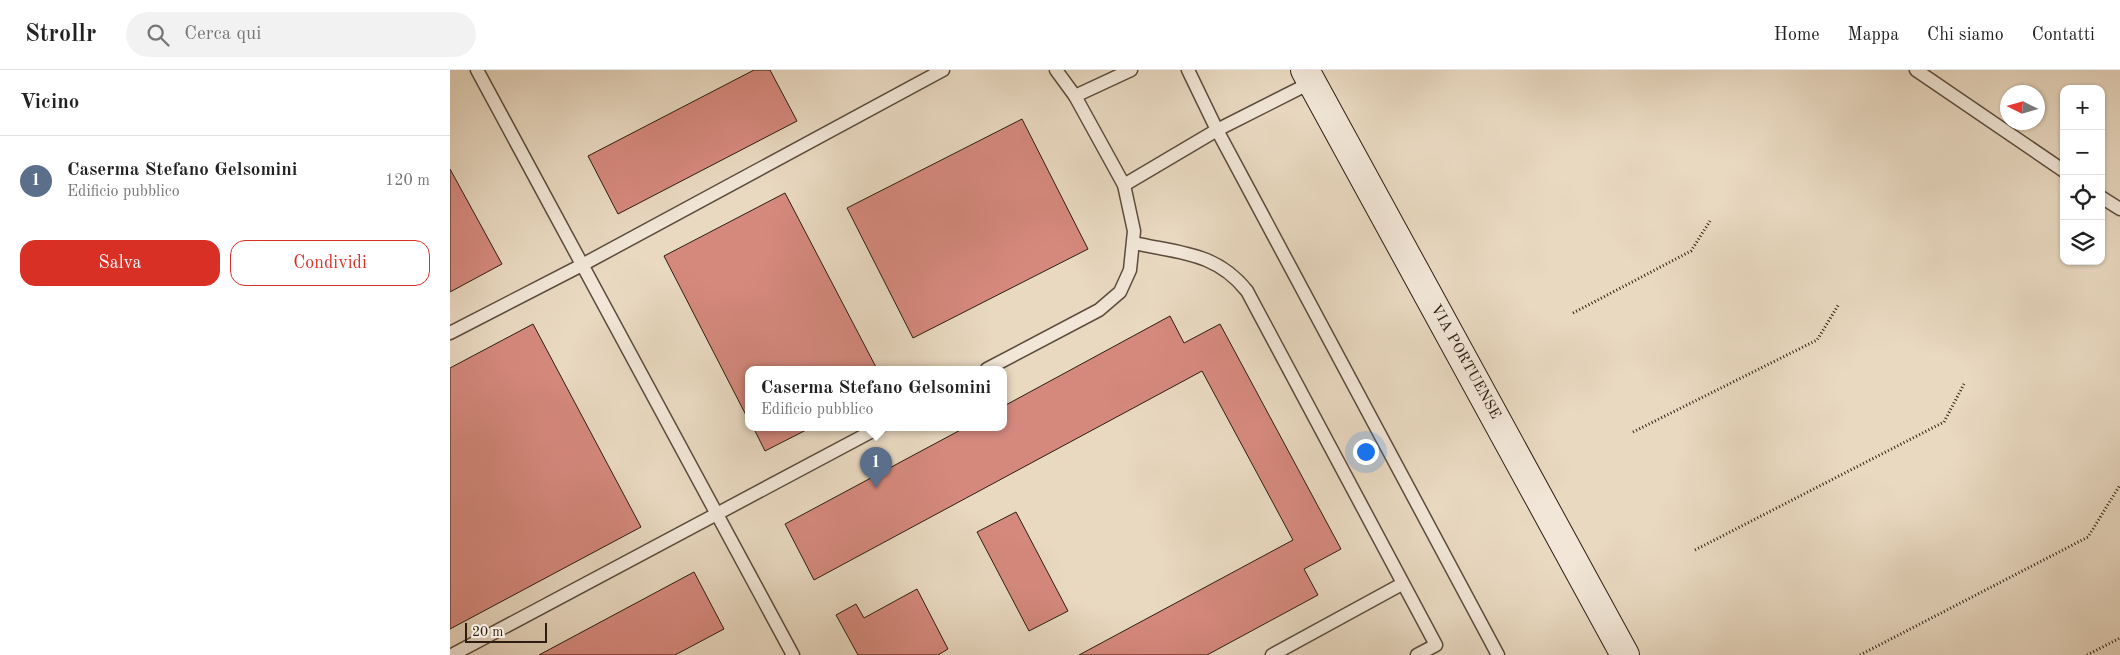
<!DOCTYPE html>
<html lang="it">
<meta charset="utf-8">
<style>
:root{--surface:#fff;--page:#f2f2f2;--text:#222;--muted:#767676;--line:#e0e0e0;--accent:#d93025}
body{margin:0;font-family:"Old Standard TT",serif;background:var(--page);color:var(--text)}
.controls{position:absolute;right:15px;top:15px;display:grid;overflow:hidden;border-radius:10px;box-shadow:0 1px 4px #0004}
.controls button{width:45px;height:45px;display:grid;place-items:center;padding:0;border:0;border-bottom:1px solid var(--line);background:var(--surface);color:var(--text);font:25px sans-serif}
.compass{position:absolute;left:1550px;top:15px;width:45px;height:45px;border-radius:50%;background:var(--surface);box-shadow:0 1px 4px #0004;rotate:275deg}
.scale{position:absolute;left:15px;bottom:12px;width:82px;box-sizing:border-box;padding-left:5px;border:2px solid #2c1d10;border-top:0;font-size:14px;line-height:18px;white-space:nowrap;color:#2c1d10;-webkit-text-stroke:4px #f1e6d7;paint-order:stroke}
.you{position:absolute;left:915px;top:381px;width:18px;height:18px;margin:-12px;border:4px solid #fff;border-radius:50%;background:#1a73e8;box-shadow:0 0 0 8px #1a73e833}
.badge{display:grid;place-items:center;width:32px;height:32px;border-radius:50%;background:var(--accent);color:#fff;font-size:16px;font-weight:700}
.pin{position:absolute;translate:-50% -41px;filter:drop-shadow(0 1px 2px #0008)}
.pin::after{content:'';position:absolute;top:26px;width:18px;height:15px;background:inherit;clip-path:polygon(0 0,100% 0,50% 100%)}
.popup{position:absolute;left:295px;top:296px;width:262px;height:65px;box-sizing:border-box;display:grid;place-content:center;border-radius:10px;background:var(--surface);filter:drop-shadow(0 1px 4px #0005);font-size:16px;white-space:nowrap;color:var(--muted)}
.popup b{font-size:19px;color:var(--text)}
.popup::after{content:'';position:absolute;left:50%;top:100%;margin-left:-10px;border:10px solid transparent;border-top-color:var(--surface)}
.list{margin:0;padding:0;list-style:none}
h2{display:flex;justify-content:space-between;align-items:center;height:65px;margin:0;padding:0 20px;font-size:21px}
h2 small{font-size:16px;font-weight:400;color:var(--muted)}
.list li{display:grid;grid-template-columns:32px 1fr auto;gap:15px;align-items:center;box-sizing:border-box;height:90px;padding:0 20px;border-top:1px solid var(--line)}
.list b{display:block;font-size:19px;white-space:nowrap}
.list p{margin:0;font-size:16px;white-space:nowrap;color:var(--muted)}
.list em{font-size:16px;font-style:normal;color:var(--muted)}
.actions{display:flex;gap:10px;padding:15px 20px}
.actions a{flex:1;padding:11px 0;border:1px solid var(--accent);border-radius:15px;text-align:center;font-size:18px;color:var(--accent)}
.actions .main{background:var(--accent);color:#fff}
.icon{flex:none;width:28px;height:28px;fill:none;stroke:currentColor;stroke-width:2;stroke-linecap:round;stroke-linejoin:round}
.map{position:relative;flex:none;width:1670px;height:585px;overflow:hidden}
header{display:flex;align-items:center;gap:30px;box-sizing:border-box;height:70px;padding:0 25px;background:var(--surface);border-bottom:1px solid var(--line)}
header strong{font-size:24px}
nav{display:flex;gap:28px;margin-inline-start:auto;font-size:18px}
.search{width:350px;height:45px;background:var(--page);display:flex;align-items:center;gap:12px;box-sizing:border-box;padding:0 18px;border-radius:28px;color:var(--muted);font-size:19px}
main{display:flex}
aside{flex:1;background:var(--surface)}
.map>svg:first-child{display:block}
.building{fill:#d5897d;stroke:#2c1d10}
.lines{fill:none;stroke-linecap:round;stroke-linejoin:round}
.lane-casing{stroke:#5b4c3c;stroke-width:15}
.secondary-casing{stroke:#2c1d10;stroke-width:30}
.path{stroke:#2c1d10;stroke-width:3;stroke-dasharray:1 2.5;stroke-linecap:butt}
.lane{stroke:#f1e6d7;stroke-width:12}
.secondary{stroke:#f1e6d7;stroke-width:28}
.labels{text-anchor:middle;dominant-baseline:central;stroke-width:4.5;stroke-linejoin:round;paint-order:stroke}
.street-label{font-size:15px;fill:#2c1d10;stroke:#f1e6d7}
</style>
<header>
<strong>Strollr</strong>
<div class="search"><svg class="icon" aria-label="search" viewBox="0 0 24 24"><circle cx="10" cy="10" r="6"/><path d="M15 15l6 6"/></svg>Cerca qui</div>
<nav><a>Home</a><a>Mappa</a><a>Chi siamo</a><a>Contatti</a></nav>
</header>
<main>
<aside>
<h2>Vicino<small></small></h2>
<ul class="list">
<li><span class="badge" style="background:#5c6f8a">1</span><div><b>Caserma Stefano Gelsomini</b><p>Edificio pubblico</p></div><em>120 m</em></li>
</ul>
<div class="actions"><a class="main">Salva</a><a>Condividi</a></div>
</aside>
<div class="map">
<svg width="1670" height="585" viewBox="0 0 1670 585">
<rect width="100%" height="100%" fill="#e9d9c1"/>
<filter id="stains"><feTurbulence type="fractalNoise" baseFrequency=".004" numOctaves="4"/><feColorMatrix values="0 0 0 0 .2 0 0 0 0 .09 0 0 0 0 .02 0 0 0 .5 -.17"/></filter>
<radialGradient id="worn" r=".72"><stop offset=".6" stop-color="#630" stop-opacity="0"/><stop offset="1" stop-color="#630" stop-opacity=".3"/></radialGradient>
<g class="building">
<path d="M304,0H320L347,51L168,144L138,86Z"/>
<path d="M572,49L638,179L463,268L397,138Z"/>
<path d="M0,99L52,194L0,222Z"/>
<path d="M335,123L427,299H298V349L214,186Z"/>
<path d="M720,246L734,273L770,254L891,479L854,499L868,525L757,585H629L843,470L752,301L364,510L335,454L516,357H554V336Z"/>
<path d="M83,254L191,457L0,559V298Z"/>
<path d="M303,357H362L315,381Z"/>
<path d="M566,442L618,541L579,561L527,462Z"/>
<path d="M244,502L274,559L225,585H89Z"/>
<path d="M467,519L498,579L488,585H408L386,545L406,534L414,548Z"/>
</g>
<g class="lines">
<g class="lane-casing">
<g id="lane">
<path d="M27,0L343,585"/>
<path d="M738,0L767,60L1048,585"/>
<path d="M1466,0L1614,101"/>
<path d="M625,26L681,0"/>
<path d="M674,115L767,60L862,12"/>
<path d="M1651,127L1670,139"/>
<path d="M684,173C729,183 766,182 797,221L986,575L967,585"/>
<path d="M0,263L132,195L493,0"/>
<path d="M537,299L649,240L670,222L680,200L684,161L674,115L625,26L606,0"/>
<path d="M2,585L430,357"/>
<path d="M822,585L952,514"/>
</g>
</g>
<g class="secondary-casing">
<path id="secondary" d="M855,0L1175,585"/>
</g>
<g class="path">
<path d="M1123,243L1241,181L1260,151"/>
<path d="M1183,362L1367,270L1389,234"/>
<path d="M1245,480L1494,352L1514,314"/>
<path d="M1410,585L1638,467L1670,415"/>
<path d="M1637,585L1670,568"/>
</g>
<use href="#lane" class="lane"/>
<use href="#secondary" class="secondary"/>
</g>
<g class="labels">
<g class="street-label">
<text transform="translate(1015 292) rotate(61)">VIA PORTUENSE</text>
</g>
</g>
<rect width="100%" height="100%" filter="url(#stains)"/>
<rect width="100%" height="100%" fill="url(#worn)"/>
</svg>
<div class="controls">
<button>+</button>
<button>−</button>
<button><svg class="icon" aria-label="locate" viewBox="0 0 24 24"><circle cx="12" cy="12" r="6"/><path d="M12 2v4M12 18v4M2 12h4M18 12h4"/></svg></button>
<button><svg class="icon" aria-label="layers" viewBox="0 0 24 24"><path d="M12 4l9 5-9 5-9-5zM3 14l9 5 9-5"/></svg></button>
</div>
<svg class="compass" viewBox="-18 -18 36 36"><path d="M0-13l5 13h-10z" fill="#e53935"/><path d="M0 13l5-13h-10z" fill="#767676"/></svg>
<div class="scale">20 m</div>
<div class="you"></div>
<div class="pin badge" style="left:426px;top:418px;background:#5c6f8a">1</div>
<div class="popup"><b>Caserma Stefano Gelsomini</b>Edificio pubblico</div>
</div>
</main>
